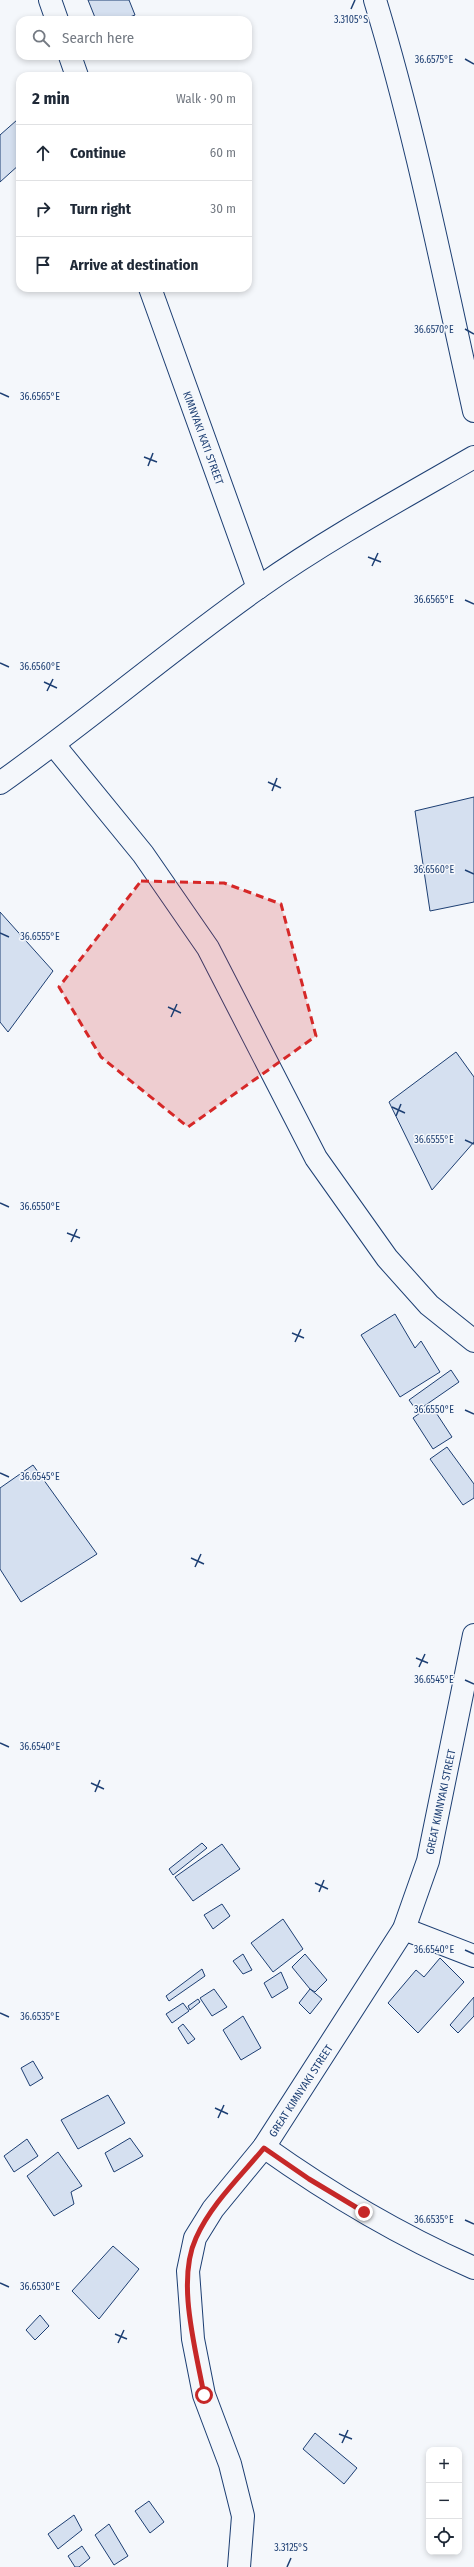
<!DOCTYPE html>
<meta charset="utf-8">
<style>
:root{--surface:#fff;--page:#f6f6f7;--text:#1f2937;--muted:#747a83;--line:#e0e1e3}
body{margin:0;font-family:"Fira Sans Condensed",sans-serif;background:var(--page);color:var(--text)}
.controls{position:absolute;right:12px;bottom:12px;display:grid;overflow:hidden;border-radius:8px;box-shadow:0 2px 6px #0003}
.controls button{width:36px;height:36px;display:grid;place-items:center;padding:0;border:0;border-bottom:1px solid var(--line);background:var(--surface);color:var(--text);font:20px sans-serif}
.stop{position:absolute;width:12px;height:12px;margin:-9px;border:3px solid #c62828;border-radius:50%;background:#fff}
.stop.end{background:#c62828;border-color:#fff;box-shadow:0 1px 4px #0008}
.list{margin:0;padding:0;list-style:none}
h2{display:flex;justify-content:space-between;align-items:center;height:52px;margin:0;padding:0 16px;font-size:17px}
h2 small{font-size:13px;font-weight:400;color:var(--muted)}
.list li{display:grid;grid-template-columns:26px 1fr auto;gap:12px;align-items:center;box-sizing:border-box;height:56px;padding:0 16px;border-top:1px solid var(--line)}
.list b{display:block;font-size:15px;white-space:nowrap}
.list em{font-size:13px;font-style:normal;color:var(--muted)}
.icon{flex:none;width:22px;height:22px;fill:none;stroke:currentColor;stroke-width:2;stroke-linecap:round;stroke-linejoin:round}
.map{position:relative;flex:none;width:474px;height:2567px;overflow:hidden}
.search{position:absolute;background:var(--surface);box-shadow:0 2px 6px #0003;left:16px;top:16px;width:236px;height:44px;display:flex;align-items:center;gap:10px;box-sizing:border-box;padding:0 14px;border-radius:12px;color:var(--muted);font-size:15px}
.panel{position:absolute;background:var(--surface);box-shadow:0 2px 6px #0003;left:16px;top:72px;width:236px;height:220px;border-radius:12px}
.map>svg:first-child{display:block}
.building{fill:#d5e0f0;stroke:#1d3f73}
.lines{fill:none;stroke-linecap:round;stroke-linejoin:round}
.minor-casing{stroke:#1d3f73;stroke-width:24}
.minor{stroke:#f4f7fb;stroke-width:22}
.route{stroke:#c62828;stroke-width:5}
.marked{fill:#d62828;fill-opacity:0.2;stroke:#d62828;stroke-width:3;stroke-dasharray:8 5;stroke-linejoin:round}
.ticks{fill:none;stroke:#1d3f73;stroke-width:1.5}
.labels{text-anchor:middle;dominant-baseline:central;stroke-width:3;stroke-linejoin:round;paint-order:stroke}
.street-label{font-size:11px;fill:#1d3f73;stroke:#f4f7fb}
.ticks-label{font-size:10px;text-anchor:middle;fill:#1d3f73;stroke:#f4f7fb;stroke-width:3;stroke-linejoin:round;paint-order:stroke}
</style>
<div class="map">
<svg width="474" height="2567" viewBox="0 0 474 2567">
<rect width="100%" height="100%" fill="#f4f7fb"/>
<g class="building">
<path d="M88,0H129L135,15L122,20H96Z"/>
<path d="M17,120L20,123V164L0,182V135Z"/>
<path d="M474,797V902L430,911L415,811Z"/>
<path d="M0,912L53,971L8,1032L0,1022Z"/>
<path d="M456,1052L474,1077V1142L432,1190L389,1102Z"/>
<path d="M395,1314L415,1348L421,1341L440,1372L400,1397L361,1335Z"/>
<path d="M451,1370L459,1382L417,1411L409,1400Z"/>
<path d="M431,1405L452,1437L433,1449L413,1418Z"/>
<path d="M447,1447L474,1484V1498L463,1505L430,1459Z"/>
<path d="M33,1465L97,1554L21,1602L0,1569V1488Z"/>
<path d="M202,1843L207,1848L173,1875L169,1869Z"/>
<path d="M222,1844L240,1869L193,1901L175,1877Z"/>
<path d="M222,1904L230,1916L213,1929L204,1915Z"/>
<path d="M283,1919L303,1949L273,1972L251,1943Z"/>
<path d="M243,1954L252,1970L243,1974L233,1961Z"/>
<path d="M305,1954L327,1980L315,1992L310,1989L292,1967Z"/>
<path d="M440,1958L464,1982L418,2033L388,2003L416,1970L424,1977Z"/>
<path d="M202,1969L205,1976L169,2001L166,1996Z"/>
<path d="M281,1972L288,1988L272,1998L264,1983Z"/>
<path d="M214,1989L227,2007L212,2016L200,1998Z"/>
<path d="M310,1989L322,1999L310,2014L299,2003Z"/>
<path d="M474,1997V2016L458,2033L450,2025Z"/>
<path d="M198,1999L200,2002L190,2010L188,2006Z"/>
<path d="M183,2003L189,2011L172,2023L166,2014Z"/>
<path d="M243,2016L261,2048L241,2060L223,2030Z"/>
<path d="M183,2024L195,2039L188,2044L178,2028Z"/>
<path d="M33,2061L43,2078L30,2086L21,2068Z"/>
<path d="M108,2095L125,2123L78,2149L61,2120Z"/>
<path d="M130,2138L143,2156L114,2172L105,2153Z"/>
<path d="M27,2139L38,2156L14,2172L4,2156Z"/>
<path d="M58,2152L82,2186L71,2192L74,2204L54,2216L27,2176Z"/>
<path d="M113,2246L139,2269L99,2319L72,2291Z"/>
<path d="M40,2315L49,2326L35,2340L26,2330Z"/>
<path d="M315,2433L357,2468L344,2484L303,2449Z"/>
<path d="M149,2501L164,2522L150,2533L135,2511Z"/>
<path d="M74,2515L82,2530L58,2549L48,2534Z"/>
<path d="M109,2524L128,2556L114,2565L95,2535Z"/>
<path d="M82,2546L90,2558L79,2567H75L68,2556Z"/>
</g>
<g class="lines">
<g class="minor-casing">
<g id="minor">
<path d="M50,0L57,20"/>
<path d="M375,0C416,135 443,273 474,411"/>
<path d="M70,56L77,76"/>
<path d="M150,288L258,588"/>
<path d="M54,745L143,854L208,948L316,1158L387,1258L429,1305L474,1341"/>
<path d="M0,783C88,721 170,650 258,588C326,540 401,499 474,457"/>
<path d="M404,1929L474,1956"/>
<path d="M264,2147C330,2194 399,2235 474,2268"/>
<path d="M239,2567L243,2516L230,2464L204,2395L193,2339L188,2271L195,2238L213,2209L264,2147L404,1929L428,1861L474,1635"/>
</g>
</g>
<use href="#minor" class="minor"/>
</g>
<g class="lines">
<path class="route" d="M204,2395C196,2350 176,2281 196,2238C211,2204 241,2176 264,2148L309,2179L364,2212"/>
</g>
<path class="marked" d="M141,881L224,883L281,904L316,1036L188,1127L101,1057L59,987Z"/>
<path class="ticks" d="M351,9L355,0M465,59L474,64M465,329L474,334M0,393L9,397M144,457L157,462M148,466L153,453M368,557L381,562M372,566L378,553M465,600L474,604M0,663L9,667M44,682L57,688M47,691L53,679M268,782L281,788M272,791L277,778M465,870L474,874M0,933L9,937M168,1007L181,1013M171,1017L177,1004M392,1107L405,1113M396,1116L401,1104M465,1140L474,1144M0,1203L9,1207M67,1233L80,1238M71,1242L77,1229M292,1333L304,1338M295,1342L301,1329M465,1410L474,1414M0,1473L9,1477M191,1558L204,1564M195,1567L201,1554M416,1658L428,1663M419,1667L425,1654M465,1680L474,1684M0,1743L9,1747M91,1783L104,1789M95,1792L100,1780M315,1883L328,1889M319,1892L324,1880M465,1950L474,1954M0,2013L9,2017M215,2108L228,2114M218,2118L224,2105M465,2220L474,2224M0,2283L9,2287M115,2334L127,2339M118,2343L124,2330M339,2434L352,2439M342,2443L348,2430M287,2567L291,2558"/>
<g class="labels">
<g class="street-label">
<text transform="translate(203 438) rotate(70)">KIMNYAKI KATI STREET</text>
<text transform="translate(441 1802) rotate(-78)">GREAT KIMNYAKI STREET</text>
<text transform="translate(301 2091) rotate(-57)">GREAT KIMNYAKI STREET</text>
</g>
</g>
<g class="ticks-label">
<text x="351" y="23">3.3105°S</text>
<text x="434" y="63">36.6575°E</text>
<text x="434" y="333">36.6570°E</text>
<text x="40" y="400">36.6565°E</text>
<text x="434" y="603">36.6565°E</text>
<text x="40" y="670">36.6560°E</text>
<text x="434" y="873">36.6560°E</text>
<text x="40" y="940">36.6555°E</text>
<text x="434" y="1143">36.6555°E</text>
<text x="40" y="1210">36.6550°E</text>
<text x="434" y="1413">36.6550°E</text>
<text x="40" y="1480">36.6545°E</text>
<text x="434" y="1683">36.6545°E</text>
<text x="40" y="1750">36.6540°E</text>
<text x="434" y="1953">36.6540°E</text>
<text x="40" y="2020">36.6535°E</text>
<text x="434" y="2223">36.6535°E</text>
<text x="40" y="2290">36.6530°E</text>
<text x="291" y="2551">3.3125°S</text>
</g>
</svg>
<div class="controls">
<button>+</button>
<button>−</button>
<button><svg class="icon" aria-label="locate" viewBox="0 0 24 24"><circle cx="12" cy="12" r="6"/><path d="M12 2v4M12 18v4M2 12h4M18 12h4"/></svg></button>
</div>
<div class="stop" style="left:204px;top:2395px"></div>
<div class="stop end" style="left:364px;top:2212px"></div>
<div class="search"><svg class="icon" aria-label="search" viewBox="0 0 24 24"><circle cx="10" cy="10" r="6"/><path d="M15 15l6 6"/></svg>Search here</div>
<section class="panel">
<h2>2 min<small>Walk · 90 m</small></h2>
<ul class="list">
<li><svg class="icon" aria-label="ahead" viewBox="0 0 24 24"><path d="M12 20V5M6 11l6-6 6 6"/></svg><div><b>Continue</b></div><em>60 m</em></li>
<li><svg class="icon" aria-label="right" viewBox="0 0 24 24"><path d="M7 20v-9h11M14 6l5 5-5 5"/></svg><div><b>Turn right</b></div><em>30 m</em></li>
<li><svg class="icon" aria-label="arrive" viewBox="0 0 24 24"><path d="M6 21V4h12l-3 4 3 4H6"/></svg><div><b>Arrive at destination</b></div></li>
</ul>
</section>
</div>
